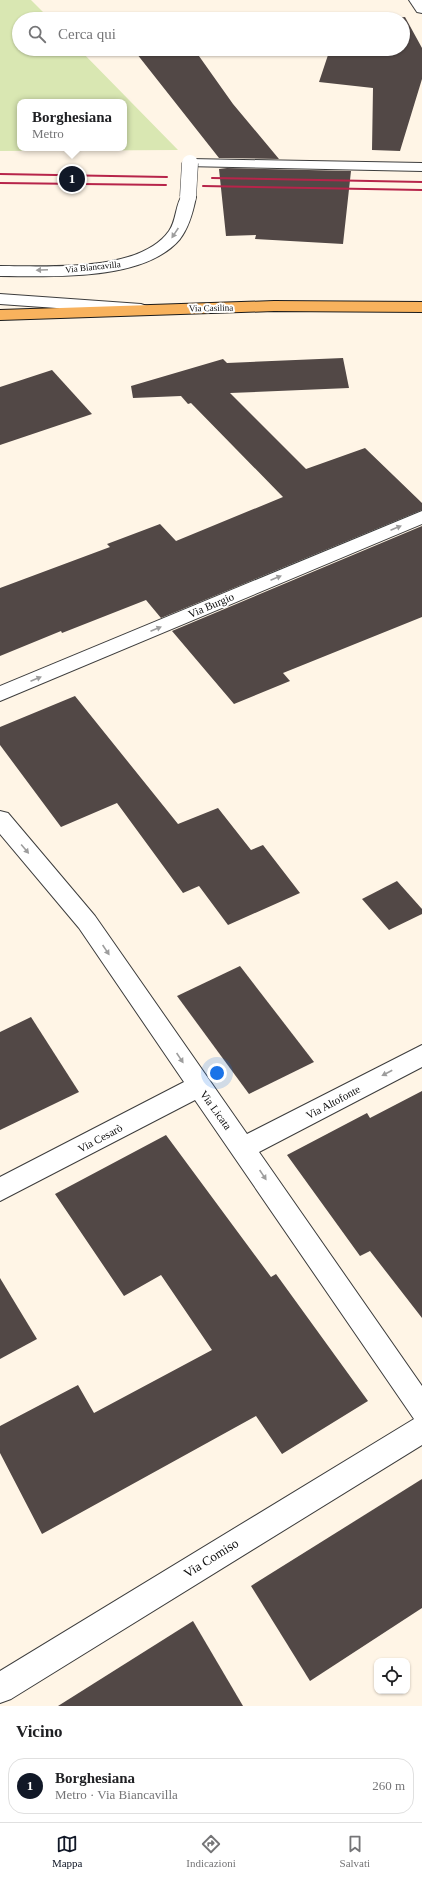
<!DOCTYPE html>
<html lang="it">
<meta charset="utf-8">
<style>
:root{--surface:#fff;--page:#f6f6f6;--text:#202124;--muted:#757577;--line:#e0e0e0;--accent:#111827}
body{margin:0;font-family:"Times New Roman",serif;background:var(--page);color:var(--text)}
.controls{position:absolute;right:12px;bottom:12px;display:grid;overflow:hidden;border-radius:8px;box-shadow:0 1px 3px #0004}
.controls button{width:36px;height:36px;display:grid;place-items:center;padding:0;border:0;border-bottom:1px solid var(--line);background:var(--surface);color:var(--text);font:20px sans-serif}
.you{position:absolute;left:217px;top:1073px;width:14px;height:14px;margin:-10px;border:3px solid #fff;border-radius:50%;background:#1a73e8;box-shadow:0 0 0 6px #1a73e833}
.badge{display:grid;place-items:center;width:26px;height:26px;border-radius:50%;background:var(--accent);color:#fff;font-size:13px;font-weight:700}
.pin{position:absolute;translate:-50% -50%;border:2px solid #fff;box-shadow:0 1px 4px #0006}
.popup{position:absolute;left:17px;top:99px;width:110px;height:52px;box-sizing:border-box;display:grid;place-content:center;border-radius:8px;background:var(--surface);filter:drop-shadow(0 1px 3px #0005);font-size:13px;white-space:nowrap;color:var(--muted)}
.popup b{font-size:15px;color:var(--text)}
.popup::after{content:'';position:absolute;left:50%;top:100%;margin-left:-8px;border:8px solid transparent;border-top-color:var(--surface)}
.list{margin:0;padding:0;list-style:none}
h2{display:flex;justify-content:space-between;align-items:center;height:52px;margin:0;padding:0 16px;font-size:17px}
h2 small{font-size:13px;font-weight:400;color:var(--muted)}
.list li{display:grid;grid-template-columns:26px 1fr auto;gap:12px;align-items:center;box-sizing:border-box;height:56px;margin:0 8px 8px;padding:0 8px;border:1px solid var(--line);border-radius:16px}
.list b{display:block;font-size:15px;white-space:nowrap}
.list p{margin:0;font-size:13px;white-space:nowrap;color:var(--muted)}
.list em{font-size:13px;font-style:normal;color:var(--muted)}
.icon{flex:none;width:22px;height:22px;fill:none;stroke:currentColor;stroke-width:2;stroke-linecap:round;stroke-linejoin:round}
.map{position:relative;flex:none;width:422px;height:1706px;overflow:hidden}
.search{position:absolute;background:var(--surface);box-shadow:0 1px 3px #0004;left:12px;right:12px;top:12px;height:44px;display:flex;align-items:center;gap:10px;box-sizing:border-box;padding:0 14px;border-radius:22px;color:var(--muted);font-size:15px}
.sheet{height:116px;background:var(--surface)}
nav{display:flex;justify-content:space-around;align-items:center;box-sizing:border-box;height:56px;border-top:1px solid var(--line);background:var(--surface);font-size:11px;color:var(--muted)}
nav a{display:grid;justify-items:center;gap:2px}
nav .on{color:var(--accent)}
.map>svg:first-child{display:block}
.green{fill:#d9e7b2;fill-rule:evenodd}
.building{fill:#524846}
.lines{fill:none;stroke-linecap:round;stroke-linejoin:round}
.minor-casing{stroke:#3d3d3d;stroke-width:2}
.major-casing{stroke:#1b1b1b;stroke-width:2}
.minor{fill:#fff;fill-rule:evenodd}
.major{fill:#f8b25d;fill-rule:evenodd}
.rail{stroke:#b7244a;stroke-width:2}
.minor-bridge-casing{stroke:#3d3d3d;stroke-width:17;stroke-linecap:butt}
.minor-bridge{stroke:#fff;stroke-width:16}
.oneway{fill:#9d9d9d}
.labels{text-anchor:middle;dominant-baseline:central;stroke-width:4;stroke-linejoin:round;paint-order:stroke}
.far-street-label{font-size:9px;fill:#0a0a0a;stroke:#fff}
.street-label{font-size:11px;fill:#0a0a0a;stroke:#fff}
.near-street-label{font-size:13px;fill:#0a0a0a;stroke:#fff}
</style>
<div class="map">
<svg width="422" height="1706" viewBox="0 0 422 1706">
<rect width="100%" height="100%" fill="#fff5e6"/>
<path class="green" d="M0,0H31L50,19H19V49H79L178,150L0,151ZM20,102H124V148H20Z"/>
<g class="building">
<path d="M405,17L422,48V79L400,151L372,150L373,88L319,82L330,49H403V19H386Z"/>
<path d="M133,49H194L233,104L279,159L219,158Z"/>
<path d="M227,168L351,171L343,244L255,239L256,235L226,236L219,169Z"/>
<path d="M343,358L349,388L230,393L306,469L365,448L422,503V510L161,618L146,600L62,633L61,631L0,656V588L110,547L107,544L160,524L176,541L283,497L191,403L188,404L181,396L133,398L131,386L223,359L227,363Z"/>
<path d="M52,370L92,414L0,445V387Z"/>
<path d="M422,526V617L283,673L290,681L234,704L172,631Z"/>
<path d="M75,696L178,824L218,808L251,850L263,845L300,893L228,925L199,886L183,893L117,803L61,827L0,745V727Z"/>
<path d="M397,881L422,909V914L389,930L362,899Z"/>
<path d="M240,966L314,1062L249,1094L177,996Z"/>
<path d="M31,1017L79,1092L0,1130V1032Z"/>
<path d="M422,1091V1318L370,1251L360,1256L287,1155L367,1113L370,1118Z"/>
<path d="M166,1135L271,1277L276,1274L368,1401L282,1454L256,1416L42,1534L0,1453V1426L78,1385L94,1413L212,1350L161,1275L124,1296L55,1194Z"/>
<path d="M0,1278L37,1339L0,1359Z"/>
<path d="M422,1479V1608L310,1681L251,1586Z"/>
<path d="M193,1621L243,1706H58Z"/>
</g>
<g class="lines">
<g class="minor-casing">
<g id="minor">
<path d="M409,0H422V13L417,12Z"/>
<path d="M190,159L422,163V171L185,166L183,163L185,160Z"/>
<path d="M188,192L193,194L196,197C193,212 189,227 180,239C144,282 51,276 0,276V266C46,266 139,273 169,231C177,220 175,204 183,194Z"/>
<path d="M0,294L141,304L147,306L149,309L147,312L141,314L0,304Z"/>
<path d="M422,511V524L0,701V686Z"/>
<path d="M0,811L8,813L95,916L247,1134L422,1045V1067L259,1152L422,1386V1445L11,1699L0,1703V1671L414,1419L195,1100L0,1201V1177L184,1082L79,928L0,834Z"/>
</g>
</g>
<g class="major-casing">
<path id="major" d="M274,301L422,302V312L274,311L0,320V310Z"/>
</g>
<use href="#minor" class="minor"/>
<use href="#major" class="major"/>
<g class="rail">
<path d="M0,174L167,177"/>
<path d="M212,178L422,182"/>
<path d="M0,183L166,185"/>
<path d="M203,186L422,190"/>
</g>
<g class="minor-bridge-casing">
<path id="minor-bridge" d="M188,197L190,163"/>
</g>
<use href="#minor-bridge" class="minor-bridge"/>
</g>
<defs><path id="oneway-solid" d="M-6-.8H1V-3.2L6.5 0L1 3.2V.8H-6Z"/></defs>
<g class="oneway">
<use href="#oneway-solid" transform="translate(175 233) rotate(124)"/>
<use href="#oneway-solid" transform="translate(42 270) rotate(178)"/>
<use href="#oneway-solid" transform="translate(396 528) rotate(-23)"/>
<use href="#oneway-solid" transform="translate(276 578) rotate(-23)"/>
<use href="#oneway-solid" transform="translate(156 629) rotate(-23)"/>
<use href="#oneway-solid" transform="translate(36 679) rotate(-23)"/>
<use href="#oneway-solid" transform="translate(25 849) rotate(50)"/>
<use href="#oneway-solid" transform="translate(106 950) rotate(56)"/>
<use href="#oneway-solid" transform="translate(180 1058) rotate(56)"/>
<use href="#oneway-solid" transform="translate(387 1073) rotate(152)"/>
<use href="#oneway-solid" transform="translate(263 1175) rotate(56)"/>
</g>
<g class="labels">
<g class="far-street-label">
<text transform="translate(93 267) rotate(-6)">Via Biancavilla</text>
<text transform="translate(211 308) rotate(-1)">Via Casilina</text>
</g>
<g class="street-label">
<text transform="translate(211 605) rotate(-23)">Via Burgio</text>
<text transform="translate(333 1102) rotate(-28)">Via Altofonte</text>
<text transform="translate(216 1110) rotate(54)">Via Licata</text>
<text transform="translate(100 1138) rotate(-28)">Via Cesarò</text>
</g>
<g class="near-street-label">
<text transform="translate(211 1558) rotate(-32)">Via Comiso</text>
</g>
</g>
</svg>
<div class="controls">
<button><svg class="icon" aria-label="locate" viewBox="0 0 24 24"><circle cx="12" cy="12" r="6"/><path d="M12 2v4M12 18v4M2 12h4M18 12h4"/></svg></button>
</div>
<div class="you"></div>
<div class="pin badge" style="left:72px;top:179px">1</div>
<div class="popup"><b>Borghesiana</b>Metro</div>
<div class="search"><svg class="icon" aria-label="search" viewBox="0 0 24 24"><circle cx="10" cy="10" r="6"/><path d="M15 15l6 6"/></svg>Cerca qui</div>
</div>
<section class="sheet">
<h2>Vicino<small></small></h2>
<ul class="list">
<li><span class="badge">1</span><div><b>Borghesiana</b><p>Metro · Via Biancavilla</p></div><em>260 m</em></li>
</ul>
</section>
<nav>
<a class="on"><svg class="icon" aria-label="map" viewBox="0 0 24 24"><path d="M3 6l6-2 6 2 6-2v14l-6 2-6-2-6 2zM9 4v14M15 6v14"/></svg>Mappa</a>
<a><svg class="icon" aria-label="directions" viewBox="0 0 24 24"><path d="M12 3l9 9-9 9-9-9zM9 14v-3h6M13 9l2 2-2 2"/></svg>Indicazioni</a>
<a><svg class="icon" aria-label="saved" viewBox="0 0 24 24"><path d="M7 4h10v16l-5-4-5 4z"/></svg>Salvati</a>
</nav>
